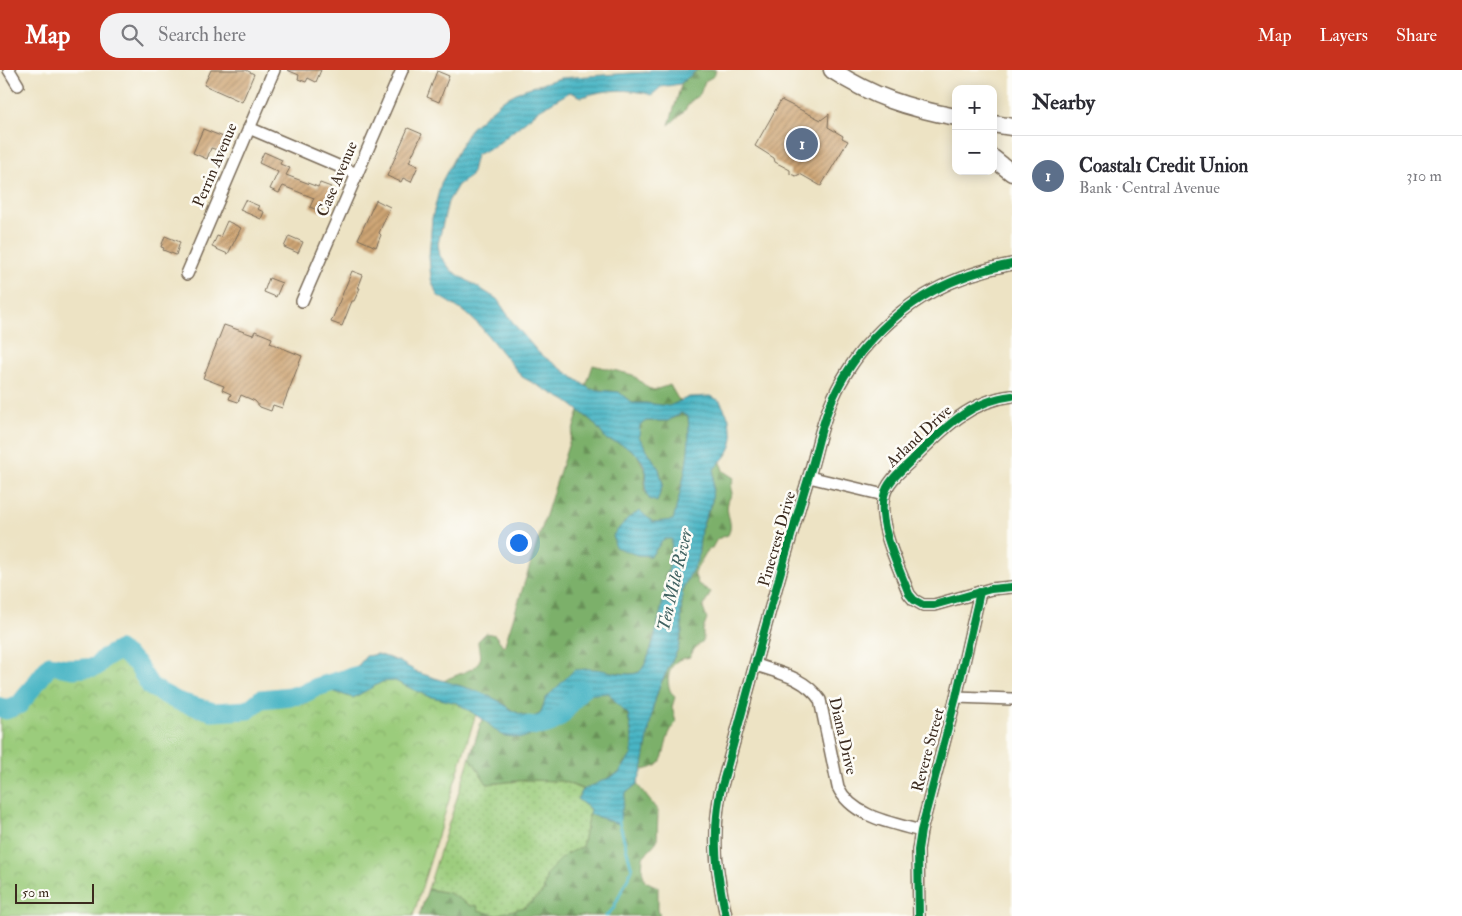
<!DOCTYPE html>
<meta charset="utf-8">
<style>
:root{--surface:#fff;--page:#f2f2f3;--text:#2b2b33;--muted:#7c7c81;--line:#e1e1e2;--accent:#c8321e}
body{margin:0;font-family:"IM FELL Double Pica",serif;background:var(--page);color:var(--text)}
.controls{position:absolute;right:15px;top:15px;display:grid;overflow:hidden;border-radius:10px;box-shadow:0 2px 12px #0003}
.controls button{width:45px;height:45px;display:grid;place-items:center;padding:0;border:0;border-bottom:1px solid var(--line);background:var(--surface);color:var(--text);font:25px sans-serif}
.scale{position:absolute;left:15px;bottom:12px;width:79px;box-sizing:border-box;padding-left:5px;border:2px solid #3b2a1e;border-top:0;font-size:14px;line-height:18px;white-space:nowrap;color:#3b2a1e;-webkit-text-stroke:4px #fdfcf7;paint-order:stroke}
.you{position:absolute;left:518px;top:472px;width:18px;height:18px;margin:-12px;border:4px solid #fff;border-radius:50%;background:#1a73e8;box-shadow:0 0 0 8px #1a73e833}
.badge{display:grid;place-items:center;width:32px;height:32px;border-radius:50%;background:var(--accent);color:#fff;font-size:16px;font-weight:700}
.pin{position:absolute;translate:-50% -50%;border:2px solid #fff;box-shadow:0 1px 5px #0006}
.list{margin:0;padding:0;list-style:none}
h2{display:flex;justify-content:space-between;align-items:center;height:65px;margin:0;padding:0 20px;font-size:21px}
h2 small{font-size:16px;font-weight:400;color:var(--muted)}
.list li{display:grid;grid-template-columns:32px 1fr auto;gap:15px;align-items:center;box-sizing:border-box;height:80px;padding:0 20px;border-top:1px solid var(--line)}
.list b{display:block;font-size:19px;white-space:nowrap}
.list p{margin:0;font-size:16px;white-space:nowrap;color:var(--muted)}
.list em{font-size:16px;font-style:normal;color:var(--muted)}
.icon{flex:none;width:28px;height:28px;fill:none;stroke:currentColor;stroke-width:2;stroke-linecap:round;stroke-linejoin:round}
.map{position:relative;flex:none;width:1012px;height:846px;overflow:hidden}
header{display:flex;align-items:center;gap:30px;box-sizing:border-box;height:70px;padding:0 25px;background:var(--accent);color:#fff}
header strong{font-size:24px}
nav{display:flex;gap:28px;margin-inline-start:auto;font-size:18px}
.search{width:350px;height:45px;background:var(--page);display:flex;align-items:center;gap:12px;box-sizing:border-box;padding:0 18px;border-radius:20px;color:var(--muted);font-size:19px}
main{display:flex}
aside{flex:1;background:var(--surface)}
.map>svg:first-child{display:block}
.grass{fill:url(#grass-dots);stroke:#6b7b4c}
.forest{fill:url(#forest-firs);stroke:#5c6d44}
.park{fill:url(#park-crowns);stroke:#6b7b4c}
.water{fill:url(#water-rules);stroke:#427072}
.lines{fill:none;stroke-linecap:round;stroke-linejoin:round}
.stream{stroke:#48b5c5;stroke-width:3}
.river{stroke:#48b5c5;stroke-width:19}
.building{fill:url(#building-hatch)}
.street-casing{stroke:#796b58;stroke-width:14}
.secondary-casing{stroke:#796b58;stroke-width:19}
.street{stroke:#fff;stroke-width:11}
.secondary{stroke:#fff;stroke-width:16}
.cycleway-casing{stroke:#fdfcf7;stroke-width:11}
.cycleway{stroke:#00873e;stroke-width:8}
.labels{text-anchor:middle;dominant-baseline:central;stroke-width:5;stroke-linejoin:round;paint-order:stroke}
.street-label{font-size:16px;fill:#3b2a1e;stroke:#fdfcf7}
.water-label{font-size:18px;font-style:italic;fill:#406261;stroke:#fdfcf7}
</style>
<header>
<strong>Map</strong>
<div class="search"><svg class="icon" aria-label="search" viewBox="0 0 24 24"><circle cx="10" cy="10" r="6"/><path d="M15 15l6 6"/></svg>Search here</div>
<nav><a>Map</a><a>Layers</a><a>Share</a></nav>
</header>
<main>
<div class="map">
<svg width="1012" height="846" viewBox="0 0 1012 846">
<defs>
<pattern id="grass-dots" width="8" height="8" patternUnits="userSpaceOnUse" patternTransform="scale(1.25)"><rect width="8" height="8" fill="#9bcc7b"/><path d="M2 2h.1M6 6h.1" fill="none" stroke="#86af6a" stroke-width="1.8" stroke-linecap="round"/></pattern>
<pattern id="forest-firs" width="22" height="20" patternUnits="userSpaceOnUse" patternTransform="scale(1.25)"><rect width="22" height="20" fill="#7cb06b"/><path d="M5 1l3.5 6h-7zM16 11l3.5 6h-7z" fill="#678f57"/></pattern>
<pattern id="park-crowns" width="20" height="18" patternUnits="userSpaceOnUse" patternTransform="scale(1.25)"><rect width="20" height="18" fill="#9bcc7b"/><path d="M2 6a3 3 0 1 1 6 0M12 15a3 3 0 1 1 6 0" fill="none" stroke="#86af6a"/></pattern>
<pattern id="water-rules" width="6" height="5" patternUnits="userSpaceOnUse" patternTransform="scale(1.25)"><rect width="6" height="5" fill="#48b5c5"/><path d="M0 2.5h6" fill="none" stroke="#3d939f"/></pattern>
<pattern id="building-hatch" width="6" height="6" patternUnits="userSpaceOnUse" patternTransform="scale(1.25)"><rect width="6" height="6" fill="#cea575"/><path d="M-1 1l2-2M0 6l6-6M5 7l2-2" fill="none" stroke="#a8875f"/></pattern>
</defs>
<rect width="100%" height="100%" fill="#fdfcf7"/>
<filter id="ink" filterUnits="userSpaceOnUse"><feTurbulence type="fractalNoise" baseFrequency=".02" numOctaves="2"/><feDisplacementMap in="SourceGraphic" scale="10" xChannelSelector="R" yChannelSelector="G"/><feConvolveMatrix kernelMatrix="1 2 1 2 8 2 1 2 1" color-interpolation-filters="sRGB"/></filter>
<filter id="wash" filterUnits="userSpaceOnUse"><feTurbulence type="fractalNoise" baseFrequency=".0096" numOctaves="4" result="noise"/><feDisplacementMap in="SourceGraphic" scale="20" xChannelSelector="R" yChannelSelector="G"/><feGaussianBlur stdDeviation="1.12" result="paint"/><feColorMatrix in="noise" values="0 0 0 0 0 0 0 0 0 0 0 0 0 0 0 0 0 1.4 0 .05"/><feComposite in="paint" operator="in"/></filter>
<g filter="url(#wash)">
<rect width="100%" height="100%" fill="#ede3c4"/>
<path class="grass" d="M470,687L487,714L527,710L562,711L583,720L577,729L590,739L582,777L566,784L547,803L543,822L525,837L495,846L477,840L449,823L428,819Z"/>
<g class="forest">
<path d="M697,0H716L714,6L705,11L700,24L690,32L685,40L669,55L682,12Z"/>
<path d="M593,295L633,305L648,318L654,320L670,315L678,329L681,330L669,337L646,333H632L619,322L590,319L586,316Z"/>
<path d="M579,341L593,352L607,370L622,373L637,384L646,402L644,421L656,432L663,414L659,399L639,367L640,355L646,351H668L682,343L688,346C692,385 682,414 673,451L653,452L637,485L651,486L664,469L672,468C672,489 654,592 639,602C630,607 604,600 593,599L546,628L540,644L531,648L513,641L499,631L480,622L444,611C452,605 475,601 479,592C481,586 478,577 478,571L486,563L495,565L504,577Z"/>
<path d="M721,392L723,401L734,408L731,417L732,424C720,442 736,450 728,465L717,469L712,478L707,481L694,503L698,514L711,522L703,538L707,549L703,560V571L694,579L690,587C687,588 684,588 681,589C667,594 664,618 675,627L672,637L676,652C673,657 669,662 668,667C662,685 666,697 642,700L653,637L660,615L678,579L682,561L681,543L683,518L698,489L701,459L712,431L714,399Z"/>
<path d="M595,623H609L617,634L628,644L632,666V684L619,703L585,720L562,711L526,710L487,714L470,687L482,649L485,651L544,661C559,646 573,627 595,623Z"/>
<path d="M637,714L658,741L657,771L643,787L642,800L645,811L658,817V840L660,846H419L428,819L449,823L471,836L477,835L478,840L495,845L525,837L543,822L547,803L566,784L582,777L589,744L619,753L625,724Z"/>
</g>
<path class="park" d="M119,580L136,593L151,617L177,631L214,642L248,640L261,629L301,625L343,609L371,602L478,637L413,846H0V637L6,640L19,635L50,595L73,599L96,597L104,588Z"/>
<path class="water" d="M651,0H697L680,14L661,17L652,25C629,18 605,19 582,27L570,22L539,40L494,77L476,85L471,106L458,115L448,132L438,174L440,186L452,201L497,229L514,254L539,283L590,319L619,322L632,333H646L669,336L689,327L711,326L720,331L729,348C728,355 733,361 733,368C732,381 722,390 714,399L712,431L701,459L698,489L683,518L681,543L682,561L678,579L660,615L653,637L642,702L637,714L625,724L619,754L589,744L590,739L577,729L583,720L619,703L632,684V666L628,644L617,634L609,623L584,625L569,635L544,661L522,668L505,666L500,664L485,651L457,633L427,626L395,611L382,612L353,628L329,620V614L336,602L356,598L366,586L378,584L398,591L419,603L480,622L499,631L513,641L531,648L540,644L546,628L574,600C580,600 587,598 593,599C605,599 628,608 639,602C654,593 672,489 672,469H664L651,486L637,485L615,477L613,465L628,448L640,441L653,452L673,450C682,415 692,383 688,346L681,343L668,351H646L640,355L639,367L659,399L663,414L657,432L649,429C642,416 648,413 646,401C641,382 625,374 607,370L593,352L568,332L522,307L479,255L466,243L437,225L431,209L429,187L432,148L441,113L463,71L471,58L503,30L522,20L560,8L646,2Z"/>
<g class="lines">
<path class="stream" d="M606,846L613,839L632,799L618,748"/>
<g class="river">
<path d="M0,637L6,640L19,635L50,595L73,599L96,597L104,588L119,580L136,593L151,617L177,631L214,642L248,640L261,629L301,625L317,617L354,606"/>
<path d="M529,655C559,660 565,638 582,619"/>
</g>
</g>
<g id="blocks">
<g class="building">
<path d="M211,0H246L254,4L242,32L204,15Z"/>
<path d="M287,0H321L316,12L308,8L306,12L298,9L299,5Z"/>
<path d="M437,1L449,6L439,32L427,27Z"/>
<path d="M781,30L821,50L829,44L828,57L843,66L842,68L848,71L821,116L800,104L796,106L790,104V100L775,92L774,88L755,76Z"/>
<path d="M408,58L422,64L409,92L418,96L411,112L403,108L401,112L387,106Z"/>
<path d="M203,59L226,68L221,81L211,78L207,89L193,83Z"/>
<path d="M264,82L282,90L280,94L290,98L286,105L318,117L320,113L331,117L321,142L310,137L314,128L283,116L279,123L270,119L278,102L259,93Z"/>
<path d="M245,130L259,136L257,139L264,142L261,149L240,140Z"/>
<path d="M376,130L390,137L379,163L381,165L376,177L358,169Z"/>
<path d="M227,151L241,158L228,184L212,177L217,166L220,167Z"/>
<path d="M165,166L180,172L176,185L163,180L164,178L161,177Z"/>
<path d="M289,166L303,172L298,183L284,177Z"/>
<path d="M352,201L363,205L358,218H360L354,231H352L342,256L331,252Z"/>
<path d="M269,208L282,213L276,227L264,222Z"/>
<path d="M224,255L253,265L255,261L272,268L270,273L302,286L282,338L273,335L271,341L260,337L255,331L241,325L238,332L229,329L231,324L222,320L224,316L203,308Z"/>
</g>
</g>
</g>
<g filter="url(#ink)">
<use href="#blocks" fill-opacity="0" stroke="#796b58" stroke-width="1"/>
<g class="lines">
<g class="street-casing">
<g id="street">
<path d="M9,0L18,15"/>
<path d="M249,58L357,104"/>
<path d="M187,204L274,0"/>
<path d="M302,231L402,0"/>
<path d="M1012,326C968,331 941,361 912,390C902,400 887,411 884,426C877,455 899,497 909,524L914,530L923,535H934L991,519L1012,517"/>
<path d="M809,407L884,425"/>
<path d="M756,595C780,603 805,608 820,630L838,717C852,747 892,753 921,761"/>
<path d="M956,627L1012,629"/>
<path d="M726,846C716,799 712,770 720,723C749,618 776,513 808,409C817,382 821,352 834,326C841,310 855,288 867,275C907,229 953,205 1012,194"/>
<path d="M919,846L918,780L921,761L956,627L980,522"/>
</g>
</g>
<g class="secondary-casing">
<g id="secondary">
<path d="M832,0C873,27 908,38 956,47"/>
<path d="M993,54L1012,57"/>
<path d="M993,88L1012,103"/>
</g>
</g>
<use href="#street" class="street"/>
<use href="#secondary" class="secondary"/>
<g class="cycleway-casing">
<g id="cycleway">
<path d="M1012,326C968,331 941,361 912,390C902,400 887,411 884,426C877,455 899,497 909,524L914,530L923,535H934L991,519L1012,517"/>
<path d="M726,846C716,799 712,770 720,723C749,618 776,513 808,409C817,382 821,352 834,326C841,310 855,288 867,275C907,229 953,205 1012,194"/>
<path d="M919,846L918,780L921,761L956,627L980,522"/>
</g>
</g>
<use href="#cycleway" class="cycleway"/>
</g>
</g>
<g class="labels">
<g class="street-label">
<text transform="translate(215 95) rotate(-67)">Perrin Avenue</text>
<text transform="translate(337 109) rotate(-67)">Case Avenue</text>
<text transform="translate(919 366) rotate(-43)">Arland Drive</text>
<text transform="translate(777 469) rotate(-74)">Pinecrest Drive</text>
<text transform="translate(843 666) rotate(77)">Diana Drive</text>
<text transform="translate(928 680) rotate(-75)">Revere Street</text>
</g>
<g class="water-label">
<text transform="translate(675 510) rotate(-77)">Ten Mile River</text>
</g>
</g>
</svg>
<div class="controls">
<button>+</button>
<button>−</button>
</div>
<div class="scale">50 m</div>
<div class="you"></div>
<div class="pin badge" style="left:802px;top:74px;background:#5c6f8a">1</div>
</div>
<aside>
<h2>Nearby<small></small></h2>
<ul class="list">
<li><span class="badge" style="background:#5c6f8a">1</span><div><b>Coastal1 Credit Union</b><p>Bank · Central Avenue</p></div><em>310 m</em></li>
</ul>
</aside>
</main>
